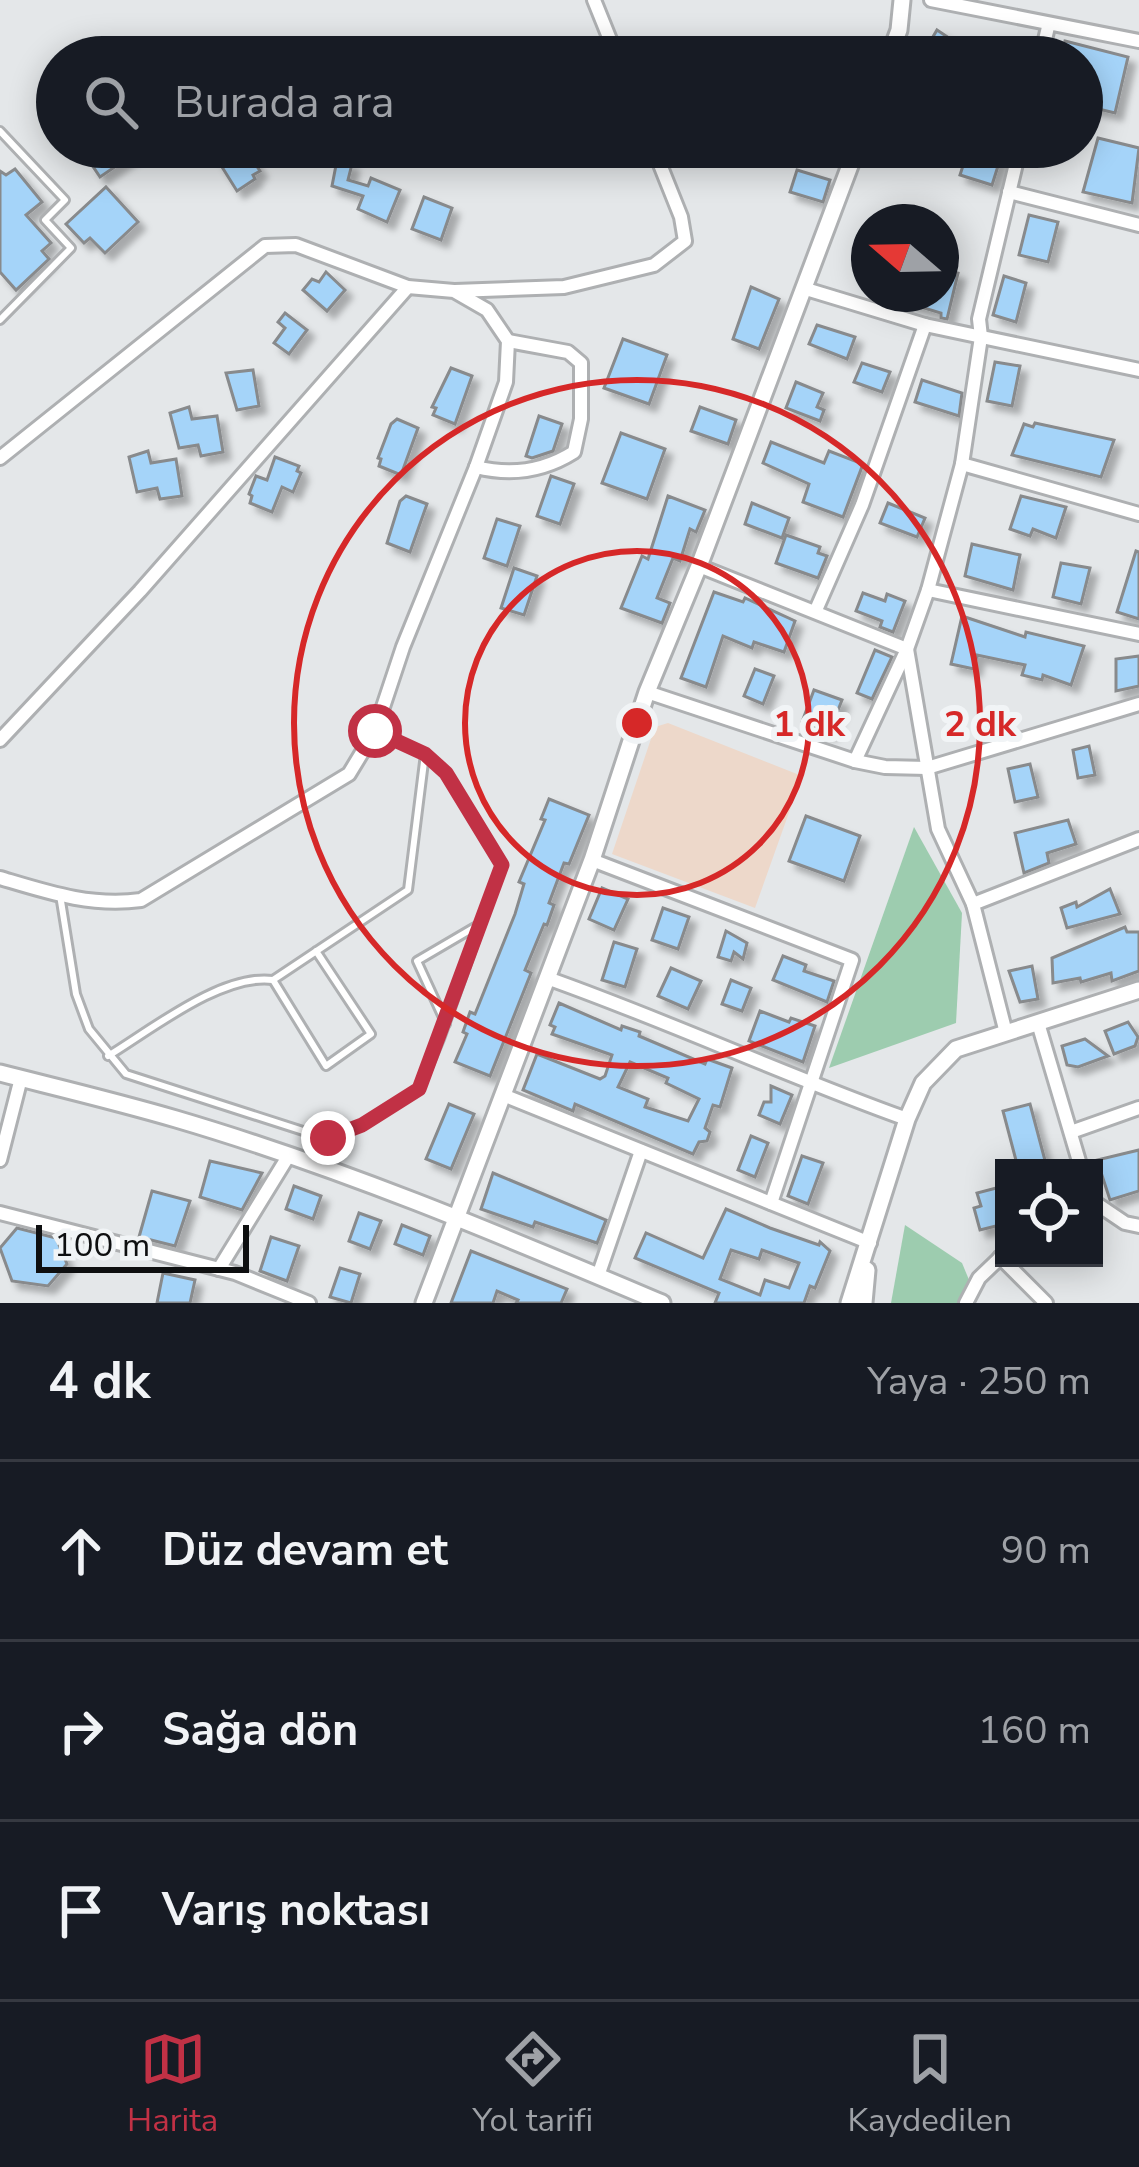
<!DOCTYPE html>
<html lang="tr">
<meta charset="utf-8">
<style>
:root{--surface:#171b24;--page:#20242c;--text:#f1f3f6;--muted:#9ea1a6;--line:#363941;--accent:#c13145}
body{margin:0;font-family:"Nunito Sans",sans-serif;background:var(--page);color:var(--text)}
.controls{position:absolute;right:36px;bottom:36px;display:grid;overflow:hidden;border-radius:0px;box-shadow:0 6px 30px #0003}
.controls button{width:108px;height:108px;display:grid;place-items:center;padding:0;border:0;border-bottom:3px solid var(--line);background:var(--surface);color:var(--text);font:60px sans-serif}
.compass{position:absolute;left:851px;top:204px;width:108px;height:108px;border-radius:50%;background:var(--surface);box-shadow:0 6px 30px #0003;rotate:290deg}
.scale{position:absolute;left:36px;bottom:30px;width:213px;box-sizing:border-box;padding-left:12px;border:6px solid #0e0f10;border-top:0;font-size:33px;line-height:42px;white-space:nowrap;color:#0e0f10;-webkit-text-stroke:9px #f1f4f6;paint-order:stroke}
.stop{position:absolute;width:36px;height:36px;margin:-27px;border:9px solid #c13145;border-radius:50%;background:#fff}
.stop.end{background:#c13145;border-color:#fff;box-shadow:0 3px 12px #0008}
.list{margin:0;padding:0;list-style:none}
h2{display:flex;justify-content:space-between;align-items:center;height:156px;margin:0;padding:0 48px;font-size:51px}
h2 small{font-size:39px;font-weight:400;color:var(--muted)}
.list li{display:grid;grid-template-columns:78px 1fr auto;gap:36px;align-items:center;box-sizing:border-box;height:180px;padding:0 48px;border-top:3px solid var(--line)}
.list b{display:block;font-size:45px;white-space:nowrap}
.list em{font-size:39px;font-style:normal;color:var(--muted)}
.icon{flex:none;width:66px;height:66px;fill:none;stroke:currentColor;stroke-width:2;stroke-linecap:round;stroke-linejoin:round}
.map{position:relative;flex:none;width:1139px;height:1303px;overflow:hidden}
.search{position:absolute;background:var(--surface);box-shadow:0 6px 30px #0003;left:36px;right:36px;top:36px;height:132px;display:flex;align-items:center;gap:30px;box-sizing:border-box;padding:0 42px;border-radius:66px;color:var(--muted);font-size:45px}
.sheet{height:696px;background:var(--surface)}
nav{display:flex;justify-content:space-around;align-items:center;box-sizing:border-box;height:168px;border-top:3px solid var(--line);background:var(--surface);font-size:33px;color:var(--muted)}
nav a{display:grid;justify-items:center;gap:6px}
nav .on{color:var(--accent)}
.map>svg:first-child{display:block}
.education{fill:#edd8ca}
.green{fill:#9dccaf}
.building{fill:#a5d4f9;stroke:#888a8c;stroke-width:3;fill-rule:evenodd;filter:url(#shadow)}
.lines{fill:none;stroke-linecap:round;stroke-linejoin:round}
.service-casing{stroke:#aeb0b2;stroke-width:12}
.minor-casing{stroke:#aeb0b2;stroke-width:18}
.tertiary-casing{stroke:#aeb0b2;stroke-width:21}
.service{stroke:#fff;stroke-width:6}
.minor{stroke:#fff;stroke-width:12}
.tertiary{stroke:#fff;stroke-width:15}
.route{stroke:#c13145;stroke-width:15}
.ring{fill:none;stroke:#d62828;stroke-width:6}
.centre{fill:#d62828;stroke:#f1f4f6;stroke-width:6}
.ring-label{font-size:36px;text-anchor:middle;font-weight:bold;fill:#d62828;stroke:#f1f4f6;stroke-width:12;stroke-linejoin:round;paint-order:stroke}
</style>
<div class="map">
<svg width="1139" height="1303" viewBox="0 0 1139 1303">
<defs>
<filter id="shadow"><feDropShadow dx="7" dy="7" stdDeviation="3" flood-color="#0004"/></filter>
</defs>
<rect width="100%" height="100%" fill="#e4e7e9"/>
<path class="education" d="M668,723L802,776L755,908L612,854L655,727Z"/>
<g class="green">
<path d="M914,827L962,913L956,1023L829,1068Z"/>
<path d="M905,1225L962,1263L972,1287L963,1303H891Z"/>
</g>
<g class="building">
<path d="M937,30L973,54L974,46L1011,47L1010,57H921Z"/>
<path d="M1065,41L1128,57L1115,113L1082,105V57H1062Z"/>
<path d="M1098,138L1139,148L1132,203L1083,192Z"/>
<path d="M117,147H144L100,177L92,165Z"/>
<path d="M969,147H1004L992,185L960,175Z"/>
<path d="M232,150L236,157L246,150L260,171L253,175L255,179L237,191L217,159Z"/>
<path d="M337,160L352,164L348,180L368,186L371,178L400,190L387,222L358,209L363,196L332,186Z"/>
<path d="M15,169L42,202L26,215L51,243L42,251L49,259L16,290L0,272V171L6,175Z"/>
<path d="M797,170L830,180L823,202L790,192Z"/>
<path d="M106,187L138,222L105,253L90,238L84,243L66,224Z"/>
<path d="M424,197L452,208L441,240L412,229Z"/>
<path d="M1029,215L1058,222L1048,262L1019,255Z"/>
<path d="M941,269L958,273L947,319L941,318V313L888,297L941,294Z"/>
<path d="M326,272L345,290L327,311L303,290L312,279L319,282Z"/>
<path d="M1004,276L1026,283L1016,322L993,315Z"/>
<path d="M751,287L779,299L759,349L733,339Z"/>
<path d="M285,313L307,330L289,354L274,343L285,328L278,322Z"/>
<path d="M817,325L855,337L847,359L809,344Z"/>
<path d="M623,339L667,355L649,404L604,388Z"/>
<path d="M995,362L1020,366L1012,406L987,401Z"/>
<path d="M862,363L890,372L882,392L854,382Z"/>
<path d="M451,368L472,376L455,424L433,415L436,408L432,407Z"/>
<path d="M253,370L259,406L237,410L226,373Z"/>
<path d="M922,380L962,393L959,416L915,402Z"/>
<path d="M796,382L823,393L817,407L824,410L820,421L786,408Z"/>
<path d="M189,407L192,419L217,416L223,452L201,456L198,445L179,448L170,413Z"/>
<path d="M700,407L736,420L728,444L691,431Z"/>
<path d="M539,416L562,424L553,451L532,458L526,456Z"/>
<path d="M397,419L418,428L401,475L379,466L381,459L378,458L391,424Z"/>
<path d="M1035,423L1114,440L1101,477L1012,455L1024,424L1033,427Z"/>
<path d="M621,433L665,449L647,499L602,483Z"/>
<path d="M771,442L824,463L829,451L863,464L843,517L803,502L809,484L763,463Z"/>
<path d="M148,451L151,463L176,459L182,496L160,499L157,488L137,492L129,457Z"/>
<path d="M275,457L299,466L297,471L301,473L293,492L282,487L272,512L250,503L252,496L249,494L256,476L267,480Z"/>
<path d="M551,476L574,484L560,524L537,516Z"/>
<path d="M406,496L427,504L410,552L387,543L400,501Z"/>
<path d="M668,496L705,510L696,532L690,529L680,561L673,558L657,598L670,603L662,623L621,608L642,556L648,559Z"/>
<path d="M1021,496L1066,507L1056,538L1033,529L1030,536L1010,529Z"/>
<path d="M752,503L789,518L782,538L745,524Z"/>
<path d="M888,503L925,518L917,537L880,523Z"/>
<path d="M497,519L520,526L507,566L484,558Z"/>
<path d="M786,535L820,547L818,553L827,556L818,578L776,563Z"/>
<path d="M972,544L1020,555L1013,590L965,576Z"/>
<path d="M1136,551L1139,552V619L1117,612Z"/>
<path d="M1061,563L1090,568L1081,604L1053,597Z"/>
<path d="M514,568L537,576L524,615L501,608Z"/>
<path d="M714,592L743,602L745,598L795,621L784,652L754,642L752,648L723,636L706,687L681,678Z"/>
<path d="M863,593L885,601L887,594L905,601L893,632L880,627L882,621L856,611Z"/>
<path d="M962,616L1025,637L1026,632L1084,646L1071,685L1043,675L1042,680L1022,675L1025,665L977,655L974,669L951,664Z"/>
<path d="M875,650L892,657L872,699L857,693Z"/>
<path d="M1139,656V686L1116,691V659Z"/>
<path d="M755,669L774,676L763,704L744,696Z"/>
<path d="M814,690L842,700L829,733L802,722Z"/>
<path d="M1089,746L1095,775L1078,778L1073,750Z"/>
<path d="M1030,764L1038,797L1015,802L1008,769Z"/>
<path d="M549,799L589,815L569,864L564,863L549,903L554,905L547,925L544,924L525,970L531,973L490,1076L455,1062L467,1034L463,1032L470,1012L475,1014L515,914L524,884L519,882L545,820L541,819Z"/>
<path d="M806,816L860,836L844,881L789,861Z"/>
<path d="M1068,820L1076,844L1047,853L1049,863L1024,873L1015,833Z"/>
<path d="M602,888L628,899L614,930L589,919Z"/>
<path d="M1110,889L1120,914L1067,928L1061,908L1076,902L1077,907Z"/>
<path d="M663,908L689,917L678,949L652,940Z"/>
<path d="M1125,927L1127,932H1139V971L1112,981L1111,973L1081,982L1080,978L1053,983L1052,958Z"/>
<path d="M726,931L747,943L743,959L734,952L731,961L718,957Z"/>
<path d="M614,942L637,949L625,987L602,980Z"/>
<path d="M783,956L806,965L804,971L834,981L827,1002L773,980Z"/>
<path d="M1032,966L1038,999L1020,1002L1009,971Z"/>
<path d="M671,968L701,981L688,1009L658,996Z"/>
<path d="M731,980L751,988L742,1011L722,1004Z"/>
<path d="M559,1003L621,1030L622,1026L640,1032L639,1036L705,1064L707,1059L732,1068L720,1107L713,1105L705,1128L710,1132L707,1141L699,1142L693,1154L575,1104L573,1111L523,1090L537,1054L600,1079L605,1076L612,1055L552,1034L555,1027L550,1025ZM630,1062L668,1078L666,1083L699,1099L688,1121L645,1107L648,1099L618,1087Z"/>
<path d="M760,1011L789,1022L791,1018L815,1026L803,1062L749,1041Z"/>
<path d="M1128,1022L1138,1037L1135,1046L1114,1054L1105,1031Z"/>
<path d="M1085,1039L1108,1056L1078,1067L1067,1065L1062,1046Z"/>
<path d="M771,1086L792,1095L780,1124L759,1115L764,1102H771Z"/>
<path d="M449,1104L474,1114L451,1169L426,1159Z"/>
<path d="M1030,1104L1047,1168H1018L1003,1111Z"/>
<path d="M751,1136L768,1143L755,1177L738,1170Z"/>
<path d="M1139,1150V1191L1110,1200L1097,1160Z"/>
<path d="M802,1156L823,1163L808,1204L788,1196Z"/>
<path d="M210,1161L262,1173L242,1210L200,1197Z"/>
<path d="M493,1173L606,1220L597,1243L535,1222L533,1227L481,1209Z"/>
<path d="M294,1186L321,1196L313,1219L286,1209Z"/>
<path d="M1004,1186V1224L980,1230L974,1208L981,1206L977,1193Z"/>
<path d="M152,1191L190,1201L175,1246L139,1237Z"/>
<path d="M726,1209L770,1228L819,1245L820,1242L830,1251L815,1288L810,1286L804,1303H715L719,1293L635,1258L646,1233L703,1258ZM731,1250L759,1259L762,1250L799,1263L789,1288L765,1280L760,1295L720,1279Z"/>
<path d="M359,1213L381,1221L370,1249L349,1241Z"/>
<path d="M402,1225L430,1236L423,1255L395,1244Z"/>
<path d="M17,1228L56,1238L67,1264L48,1286L12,1281L0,1248Z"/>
<path d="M271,1237L299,1246L287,1281L260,1271Z"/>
<path d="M471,1251L567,1289L561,1303H516L518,1300L497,1291L493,1303H451Z"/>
<path d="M340,1268L360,1274L351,1303L330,1297Z"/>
<path d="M163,1273L195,1280L190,1303H157Z"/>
</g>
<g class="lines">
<g class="service-casing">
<g id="service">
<path d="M0,131L65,200L45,220L71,248L0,320"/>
<path d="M60,895L76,994L89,1029L126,1074L328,1139L362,1125L419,1089L440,1039L502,865L446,773L425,754"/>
<path d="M316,951L371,1034L326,1066L273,980L408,890L425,754L375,731"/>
<path d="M446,1024L417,961L475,927"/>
<path d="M108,1056C151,1030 222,973 273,980"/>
</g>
</g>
<g class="minor-casing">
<g id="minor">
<path d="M594,0L617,57"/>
<path d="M931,0L1139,41"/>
<path d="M1041,57L1048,27"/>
<path d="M1009,192L1139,225"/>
<path d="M806,289L925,325L1139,370"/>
<path d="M455,291L564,287L654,265L685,241L681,217L653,147"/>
<path d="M0,458L265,246L296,245L408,287L454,291L487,310L508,341L506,382L476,467L403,647L375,731L349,774L141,900C91,907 47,892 0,878"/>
<path d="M962,464L1139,514"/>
<path d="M476,467C512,476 544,471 574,452L581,419V363L568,352L508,341"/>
<path d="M699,566L907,649L938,829L973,904L1006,1033"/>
<path d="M928,590L1139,634"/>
<path d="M816,610L862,505L925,325"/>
<path d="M647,692L855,761L885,767L927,768L1139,704"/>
<path d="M0,740L140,591L408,287"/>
<path d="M855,761L907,649L928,590L962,464L981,337L979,319L1020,147"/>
<path d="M592,860L852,960L771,1203"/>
<path d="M973,904L1139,839"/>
<path d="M547,978C669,1021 786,1076 907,1119"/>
<path d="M1038,1023L1081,1168"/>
<path d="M503,1095L870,1243"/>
<path d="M1071,1132L1139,1108"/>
<path d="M0,1160L21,1078"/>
<path d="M1094,1202L1125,1223L1139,1226"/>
<path d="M0,1213L235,1273L309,1303"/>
<path d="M1000,1257L1046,1303"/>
<path d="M219,1269L289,1155"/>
<path d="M598,1276L641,1151"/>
<path d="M966,1303L979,1278L1004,1254"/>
</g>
</g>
<g class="tertiary-casing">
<g id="tertiary">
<path d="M889,57L899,30L902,0"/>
<path d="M0,1073C59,1088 118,1102 176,1119C343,1168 503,1236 662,1303"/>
<path d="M424,1303L592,860L647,692L699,566L857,147"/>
<path d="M849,1303L907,1119L923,1083L956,1049L1139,990"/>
<path d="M864,1303L867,1270"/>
</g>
</g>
<use href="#service" class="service"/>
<use href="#minor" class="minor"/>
<use href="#tertiary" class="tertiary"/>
</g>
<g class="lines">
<path class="route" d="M328,1138L362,1125L419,1089L502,865L446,773L425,754L375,731"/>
</g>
<g class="ring">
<circle cx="637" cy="723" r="172"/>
<circle cx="637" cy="723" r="343"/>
</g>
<circle cx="637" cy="723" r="18" class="centre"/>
<g class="ring-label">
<text x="809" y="736">1 dk</text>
<text x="980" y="736">2 dk</text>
</g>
</svg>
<div class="controls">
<button><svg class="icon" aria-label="locate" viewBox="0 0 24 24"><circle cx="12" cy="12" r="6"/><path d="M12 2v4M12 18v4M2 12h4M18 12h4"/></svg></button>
</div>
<svg class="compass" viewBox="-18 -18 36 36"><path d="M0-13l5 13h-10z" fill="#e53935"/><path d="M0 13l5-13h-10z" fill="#9ea1a6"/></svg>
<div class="scale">100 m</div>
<div class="stop" style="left:375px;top:731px"></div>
<div class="stop end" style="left:328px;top:1138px"></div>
<div class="search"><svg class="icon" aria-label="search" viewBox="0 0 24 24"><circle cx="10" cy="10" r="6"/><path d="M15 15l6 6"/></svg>Burada ara</div>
</div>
<section class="sheet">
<h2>4 dk<small>Yaya · 250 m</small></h2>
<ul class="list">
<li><svg class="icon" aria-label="ahead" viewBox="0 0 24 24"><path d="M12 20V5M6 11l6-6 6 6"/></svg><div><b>Düz devam et</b></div><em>90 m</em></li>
<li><svg class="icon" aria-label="right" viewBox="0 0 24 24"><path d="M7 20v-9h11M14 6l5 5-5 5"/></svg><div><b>Sağa dön</b></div><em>160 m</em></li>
<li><svg class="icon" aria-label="arrive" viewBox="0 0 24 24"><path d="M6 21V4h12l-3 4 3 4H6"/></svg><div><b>Varış noktası</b></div></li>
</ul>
</section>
<nav>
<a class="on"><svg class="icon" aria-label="map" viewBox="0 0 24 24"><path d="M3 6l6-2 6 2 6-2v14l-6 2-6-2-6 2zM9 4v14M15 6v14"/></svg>Harita</a>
<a><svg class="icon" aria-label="directions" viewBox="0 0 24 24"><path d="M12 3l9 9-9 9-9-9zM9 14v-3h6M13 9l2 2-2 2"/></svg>Yol tarifi</a>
<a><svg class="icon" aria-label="saved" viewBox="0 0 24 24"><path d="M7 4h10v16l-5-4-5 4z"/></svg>Kaydedilen</a>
</nav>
